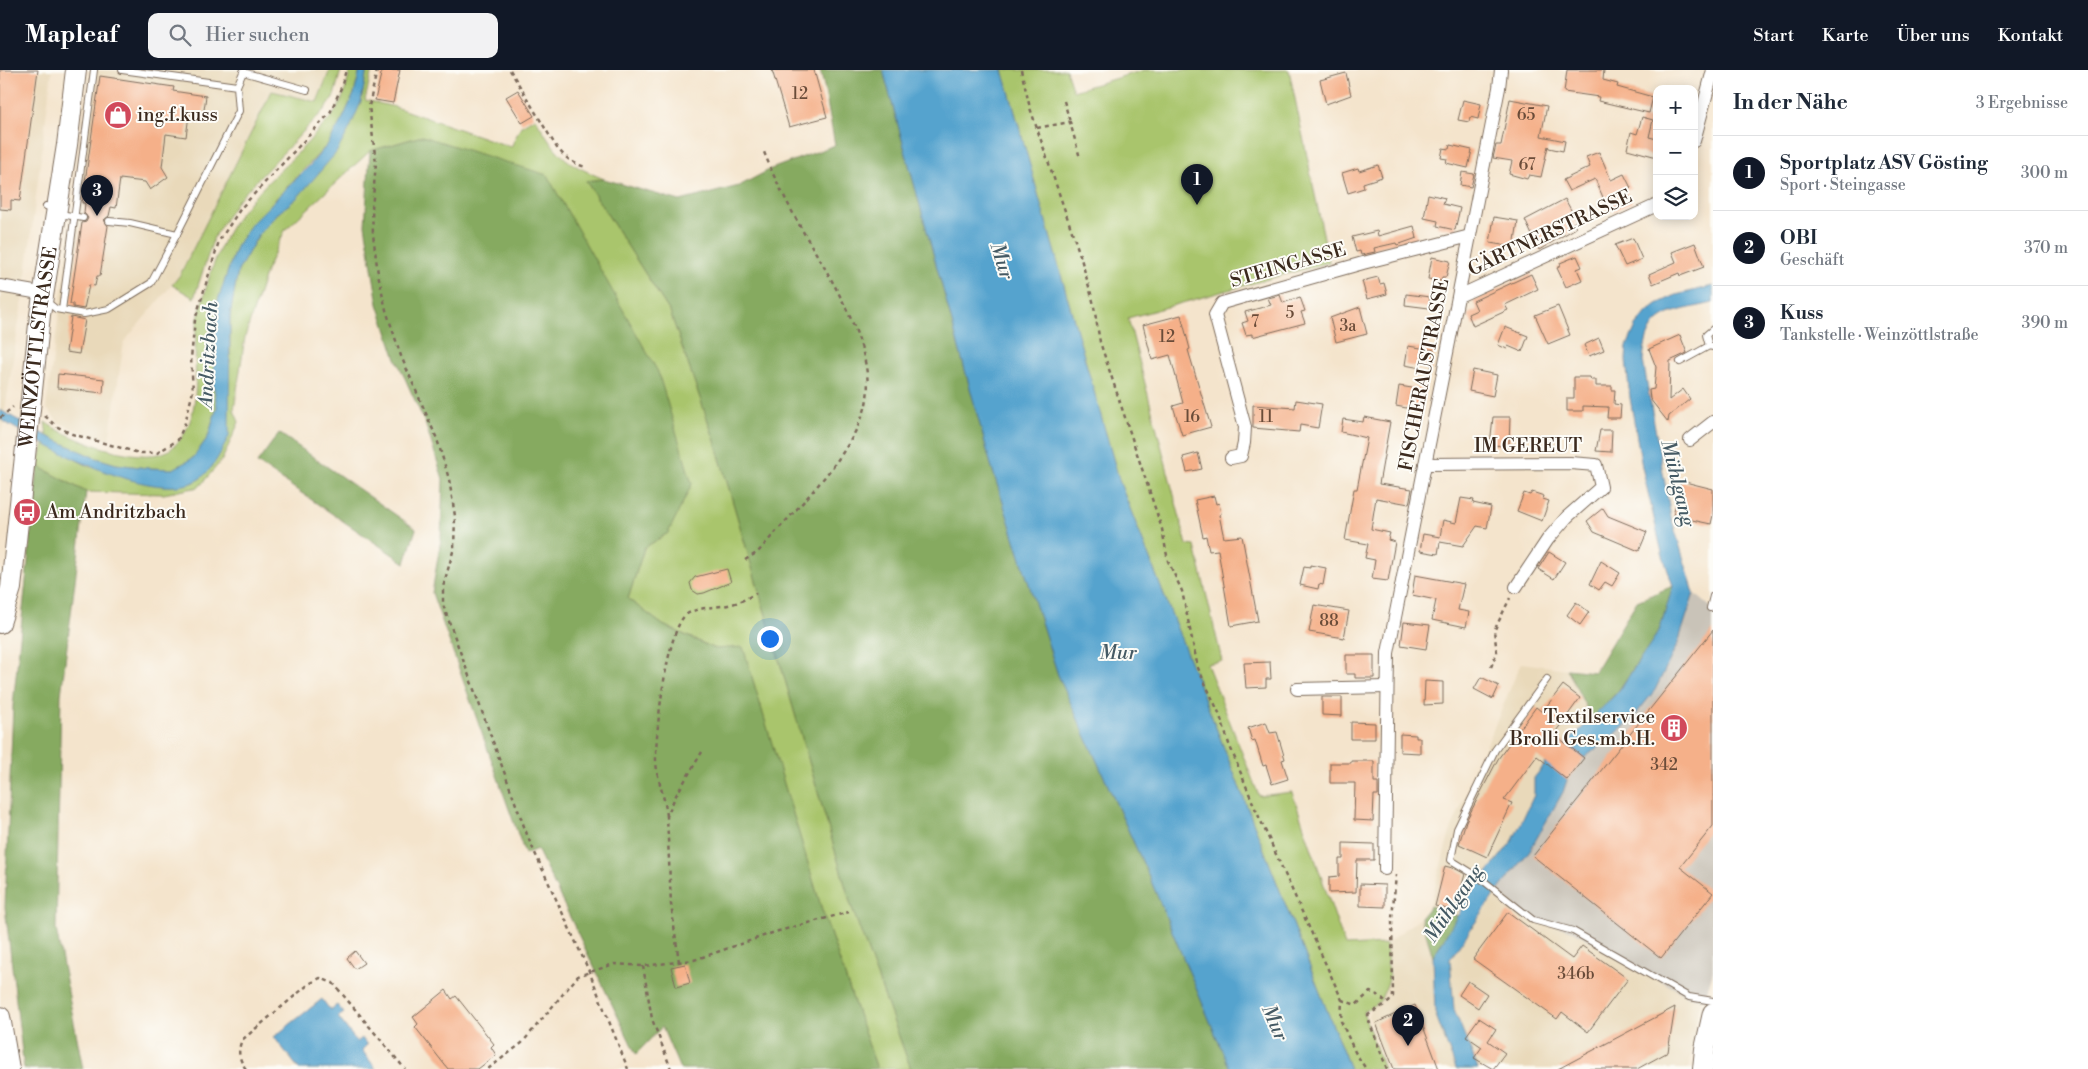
<!DOCTYPE html>
<html lang="de">
<meta charset="utf-8">
<style>
:root{--surface:#fff;--page:#f2f2f3;--text:#1f2937;--muted:#747a83;--line:#e0e1e3;--accent:#111827}
body{margin:0;font-family:"Libre Bodoni",serif;background:var(--page);color:var(--text)}
.controls{position:absolute;right:15px;top:15px;display:grid;overflow:hidden;border-radius:10px;box-shadow:0 2px 12px #0003}
.controls button{width:45px;height:45px;display:grid;place-items:center;padding:0;border:0;border-bottom:1px solid var(--line);background:var(--surface);color:var(--text);font:25px sans-serif}
.you{position:absolute;left:769px;top:568px;width:18px;height:18px;margin:-12px;border:4px solid #fff;border-radius:50%;background:#1a73e8;box-shadow:0 0 0 8px #1a73e833}
.badge{display:grid;place-items:center;width:32px;height:32px;border-radius:50%;background:var(--accent);color:#fff;font-size:16px;font-weight:700}
.pin{position:absolute;translate:-50% -41px;filter:drop-shadow(0 1px 2px #0008)}
.pin::after{content:'';position:absolute;top:26px;width:18px;height:15px;background:inherit;clip-path:polygon(0 0,100% 0,50% 100%)}
.list{margin:0;padding:0;list-style:none}
h2{display:flex;justify-content:space-between;align-items:center;height:65px;margin:0;padding:0 20px;font-size:21px}
h2 small{font-size:16px;font-weight:400;color:var(--muted)}
.list li{display:grid;grid-template-columns:32px 1fr auto;gap:15px;align-items:center;box-sizing:border-box;height:75px;padding:0 20px;border-top:1px solid var(--line)}
.list b{display:block;font-size:19px;white-space:nowrap}
.list p{margin:0;font-size:16px;white-space:nowrap;color:var(--muted)}
.list em{font-size:16px;font-style:normal;color:var(--muted)}
.icon{flex:none;width:28px;height:28px;fill:none;stroke:currentColor;stroke-width:2;stroke-linecap:round;stroke-linejoin:round}
.map{position:relative;flex:none;width:1713px;height:999px;overflow:hidden}
header{display:flex;align-items:center;gap:30px;box-sizing:border-box;height:70px;padding:0 25px;background:var(--accent);color:#fff}
header strong{font-size:24px}
nav{display:flex;gap:28px;margin-inline-start:auto;font-size:18px}
.search{width:350px;height:45px;background:var(--page);display:flex;align-items:center;gap:12px;box-sizing:border-box;padding:0 18px;border-radius:10px;color:var(--muted);font-size:19px}
main{display:flex}
aside{flex:1;background:var(--surface)}
.map>svg:first-child{display:block}
.built{fill:#e9d9ba}
.industrial{fill:#c9c3b8}
.green{fill:#a9c56c;stroke:#727845}
.forest{fill:#86aa60;stroke:#606a3f}
.water{fill:#55a3ce;stroke:#486676}
.building{fill:#f5b089}
.lines{fill:none;stroke-linecap:round;stroke-linejoin:round}
.service-casing{stroke:#7c6b5b;stroke-width:8}
.minor-casing{stroke:#7c6b5b;stroke-width:14}
.primary-casing{stroke:#7c6b5b;stroke-width:22}
.path{stroke:#7c6b5b;stroke-width:2.5;stroke-dasharray:4 4;stroke-linecap:butt}
.service{stroke:#fff;stroke-width:6}
.minor{stroke:#fff;stroke-width:12}
.primary{stroke:#fff;stroke-width:20}
.labels{text-anchor:middle;dominant-baseline:central;stroke-width:4;stroke-linejoin:round;paint-order:stroke}
.number-label{font-size:16px;fill:#6a4c39}
.poi-label{font-size:19px;fill:#3b2a1e;stroke:#fdfcf7;text-anchor:start}
.street-label{font-size:19px;fill:#3b2a1e;stroke:#fdfcf7}
.water-label{font-size:20px;font-style:italic;fill:#455a64;stroke:#fdfcf7}
</style>
<header>
<strong>Mapleaf</strong>
<div class="search"><svg class="icon" aria-label="search" viewBox="0 0 24 24"><circle cx="10" cy="10" r="6"/><path d="M15 15l6 6"/></svg>Hier suchen</div>
<nav><a>Start</a><a>Karte</a><a>Über uns</a><a>Kontakt</a></nav>
</header>
<main>
<div class="map">
<svg width="1713" height="999" viewBox="0 0 1713 999">
<rect width="100%" height="100%" fill="#fdfcf7"/>
<filter id="ink" filterUnits="userSpaceOnUse"><feTurbulence type="fractalNoise" baseFrequency=".02" numOctaves="2"/><feDisplacementMap in="SourceGraphic" scale="10" xChannelSelector="R" yChannelSelector="G"/><feConvolveMatrix kernelMatrix="1 2 1 2 8 2 1 2 1" color-interpolation-filters="sRGB"/></filter>
<filter id="wash" filterUnits="userSpaceOnUse"><feTurbulence type="fractalNoise" baseFrequency=".0096" numOctaves="4" result="noise"/><feDisplacementMap in="SourceGraphic" scale="20" xChannelSelector="R" yChannelSelector="G"/><feGaussianBlur stdDeviation="1.12" result="paint"/><feColorMatrix in="noise" values="0 0 0 0 0 0 0 0 0 0 0 0 0 0 0 0 0 1.4 0 .05"/><feComposite in="paint" operator="in"/></filter>
<g filter="url(#wash)">
<rect width="100%" height="100%" fill="#f4e4cc"/>
<g class="built">
<path d="M0,0H52L24,220L0,372Z"/>
<path d="M93,0H330L317,32L272,21L180,205L124,272L109,370L75,360L58,352L46,338Z"/>
<path d="M1521,593L1567,599L1592,649L1584,688L1566,712L1534,709V724L1513,770L1471,823L1458,846L1430,836L1449,765Z"/>
<path d="M1497,822L1702,929L1697,944L1689,999H1478L1454,939L1450,889Z"/>
<path d="M1421,847L1433,887L1435,943L1456,999H1388L1368,945L1378,925L1391,910L1386,874Z"/>
</g>
<path class="industrial" d="M1694,523L1713,539V901L1706,925L1702,929L1689,927L1573,861L1533,850L1497,822L1530,780L1563,722L1566,712L1584,688L1629,653L1678,574Z"/>
<g class="green">
<path d="M330,0H341L334,26L324,40L237,131L214,167L194,228L172,215L180,205L272,21L317,32Z"/>
<path d="M350,0H360L354,24L343,48L328,74L266,139L236,177L217,233L213,312L217,337L208,367L193,388L174,399L147,398L116,394L93,387L47,366L45,352C67,369 149,399 172,378C209,346 189,290 198,249C207,212 217,175 240,144C262,114 293,91 317,62C324,55 332,47 337,39C344,27 347,14 350,0Z"/>
<path d="M367,0H372L365,30L395,37L511,77L521,56L535,48C559,86 561,91 604,109L586,111L670,242L715,371L851,835L911,999H877L822,840L743,578L716,579L663,555L628,529L644,478L668,463L422,66L370,81L285,160L266,201L245,267L234,340L239,352L222,390L199,417L164,424L86,422L38,396L44,373L90,397L201,408L230,292V246L238,201L259,164L277,144L297,128L361,32Z"/>
<path d="M1003,0H1066L1073,21L1144,0H1289L1329,192L1128,248L1187,475L1195,476L1222,591L1207,594L1259,726L1292,722L1345,876L1386,874L1389,910L1380,931L1363,942L1384,999H1350L1120,413Z"/>
</g>
<g class="forest">
<path d="M820,0H883L991,395L1058,605L1148,804L1230,999H911L851,835L715,371L670,242L586,111L604,109L680,131L739,116L771,99L835,75L824,16Z"/>
<path d="M422,66L547,105L658,302L692,414L668,463L644,478L628,529L663,555L715,579L743,577L822,840L877,999H680L662,957L636,984L537,779L525,784L432,523L441,469L443,409L425,353L395,286L378,234L365,155L370,81Z"/>
<path d="M279,363L416,459L405,493L257,393Z"/>
<path d="M38,396L86,422L61,625L56,859L83,999H24L5,837L13,635Z"/>
<path d="M1673,516L1659,561L1618,621L1592,649L1567,599L1594,602L1637,531Z"/>
<path d="M1430,836L1458,846L1433,887L1421,847Z"/>
</g>
<g class="water">
<path d="M360,0H367L361,32L350,58L336,83L297,128L277,144L259,164L238,201L230,246L229,366C222,381 214,397 202,407C162,441 38,373 0,349V340L47,366L93,387L116,394L147,398L173,399L193,388L208,367L217,337L213,312L217,233L236,177L252,153L310,95L328,74L343,48L354,24Z"/>
<path d="M883,0H1003L1120,413L1350,999H1230L1148,804L1058,605L991,395Z"/>
<path d="M1713,216V233C1671,243 1647,240 1643,291L1671,447L1694,523L1678,573L1655,620L1629,653L1584,688L1566,674L1618,622L1659,561L1673,516L1662,483L1642,397L1630,328L1626,290L1627,276L1636,256L1647,242L1657,234L1676,225Z"/>
<path d="M1550,688L1559,703L1567,710L1563,722L1530,780L1493,827L1450,889L1454,939L1478,999H1456L1435,943L1433,887L1471,823L1513,770L1534,725V708Z"/>
<path d="M322,929L330,940L337,935L344,943L338,947L357,972L362,968L367,975L362,980L376,999H299L274,967Z"/>
</g>
<g id="blocks">
<g class="building">
<path d="M0,0H38L20,131L11,130V140L0,139Z"/>
<path d="M382,0H400L393,33L375,30Z"/>
<path d="M772,0H814L827,47L789,57Z"/>
<path d="M1567,0H1604L1603,10L1618,14L1617,17L1653,27L1649,43L1598,31L1599,27L1564,22Z"/>
<path d="M1346,3L1351,25L1326,34L1320,10Z"/>
<path d="M100,6L174,17L173,21L206,26L203,47L189,45L186,67L166,64L162,97L168,107L150,120L145,112L120,109L116,138L111,137L109,146L104,150L108,156L100,206H97L95,216L89,215L84,239L73,237V234H70L82,153L86,152L88,148L84,143L85,133H82Z"/>
<path d="M518,20L534,46L522,53L506,27Z"/>
<path d="M1510,29L1547,36L1541,66L1565,71L1563,81L1549,78L1548,76L1541,107L1529,105L1527,109L1509,104L1512,91L1493,88L1496,75H1501Z"/>
<path d="M1463,30L1481,34L1478,49L1470,47L1469,52L1458,50Z"/>
<path d="M1642,47L1653,50L1649,67L1657,69V87L1627,79L1631,62L1637,64Z"/>
<path d="M1450,75L1472,80L1468,98L1446,93L1447,89L1441,88L1443,78L1449,79Z"/>
<path d="M1599,82L1611,110L1624,104L1631,118L1626,120L1632,133L1614,141L1613,140L1609,141L1595,109L1569,121L1563,110L1590,97L1586,87Z"/>
<path d="M1378,95L1382,107L1363,113L1364,118L1348,123L1342,103L1358,98L1359,101Z"/>
<path d="M1462,102L1474,104L1471,117L1460,115Z"/>
<path d="M1428,124L1445,128L1443,134L1460,138L1455,160L1437,156L1438,151L1424,148Z"/>
<path d="M1565,129L1577,151L1573,153L1576,158L1539,180L1525,150Z"/>
<path d="M1494,147L1518,151L1514,177L1490,173Z"/>
<path d="M1414,156L1417,168L1397,175L1396,173L1374,178L1375,182L1361,185L1360,181L1356,182L1352,167L1377,161L1378,166Z"/>
<path d="M1633,168L1642,189L1625,196L1615,175Z"/>
<path d="M1695,173L1704,197L1680,206L1679,203L1653,214L1649,204L1676,192L1672,182Z"/>
<path d="M1577,186L1582,197L1577,199L1582,210L1566,217L1557,198L1561,196L1560,193Z"/>
<path d="M1432,187L1450,191L1446,207H1442L1441,211L1428,209Z"/>
<path d="M1531,204L1538,219L1505,235L1508,240L1473,256L1468,244L1477,240L1473,231Z"/>
<path d="M1378,207L1380,214L1384,213L1387,224L1367,229L1362,211Z"/>
<path d="M1406,224L1430,227L1429,238L1405,235Z"/>
<path d="M1280,225L1283,233L1300,227L1305,241L1301,242L1305,253L1252,267V264L1246,265L1242,253L1248,251L1245,242L1271,235L1268,228Z"/>
<path d="M1558,236L1570,265L1548,274L1535,245Z"/>
<path d="M1360,237L1367,264L1336,272L1330,248Z"/>
<path d="M1181,245L1190,279L1188,280L1211,357L1182,365L1173,336L1183,333L1170,285L1152,290L1143,255Z"/>
<path d="M71,247L85,250L79,284L66,282Z"/>
<path d="M1505,257L1528,266L1522,282L1508,276L1507,279L1498,275Z"/>
<path d="M1680,265L1687,283L1670,291L1669,330L1683,319L1690,329L1669,346L1668,352L1650,329L1649,320L1654,319L1656,297L1649,279Z"/>
<path d="M1599,268L1604,280L1589,286L1584,275Z"/>
<path d="M1408,276L1434,280L1431,300L1405,295Z"/>
<path d="M1473,300L1497,305L1493,326L1469,321Z"/>
<path d="M58,304L104,309L103,323L57,318Z"/>
<path d="M1574,307H1590L1591,310H1596V316H1612V320H1615L1614,334L1621,335L1620,348H1607L1608,337L1583,336V341H1567V328H1574Z"/>
<path d="M1399,316L1425,320L1422,337L1417,336V340L1396,336Z"/>
<path d="M1296,330L1322,334L1318,358L1300,355L1299,362L1253,358V335L1295,338Z"/>
<path d="M1364,347L1390,352L1379,414L1412,419L1409,434L1376,428L1371,459L1390,463L1388,470L1395,472L1388,511L1372,509L1375,490L1365,488L1368,474L1345,470L1354,419H1357L1367,368L1341,362L1343,349L1363,352Z"/>
<path d="M1493,347H1510L1509,376L1490,375Z"/>
<path d="M1600,360H1612L1611,382L1596,381Z"/>
<path d="M1198,383L1202,399L1187,402L1183,387Z"/>
<path d="M1681,411L1713,419V445L1711,454L1673,446Z"/>
<path d="M1532,422L1544,426L1543,429L1549,431L1542,451L1517,441L1524,423L1530,425Z"/>
<path d="M1214,426L1216,434L1219,433L1221,444L1219,445L1224,468L1242,466L1258,551L1231,556L1218,480L1209,481L1206,466L1203,467L1195,430Z"/>
<path d="M1461,428L1474,430L1473,433L1491,437L1487,458L1477,456L1463,476L1440,472L1438,484L1420,481L1423,464L1440,467L1443,450L1456,453Z"/>
<path d="M1603,438L1608,446L1647,462L1639,481L1594,462L1587,451Z"/>
<path d="M1549,482L1565,492L1554,509L1538,499Z"/>
<path d="M1601,491L1620,503L1612,516L1605,512L1599,520L1590,514Z"/>
<path d="M1310,495L1326,498L1323,515L1319,514L1318,519L1300,515L1304,497L1310,498Z"/>
<path d="M727,499L731,512L704,523L698,524L692,520L690,513L695,507Z"/>
<path d="M1415,505L1464,514L1458,540L1469,542L1466,557L1432,550L1436,530L1412,525Z"/>
<path d="M1576,532L1589,542L1580,555L1567,545Z"/>
<path d="M1314,535L1349,541L1344,568L1309,562Z"/>
<path d="M1404,552L1430,555L1426,579L1401,575Z"/>
<path d="M1713,560V756L1680,797L1713,823L1661,888L1533,786Z"/>
<path d="M1346,585H1374V608H1355V604H1346Z"/>
<path d="M1270,592L1271,609H1266V617L1246,618L1244,593Z"/>
<path d="M1481,607L1499,616L1493,629L1474,619Z"/>
<path d="M1425,611L1443,612V634L1424,635Z"/>
<path d="M1563,615L1580,628L1554,664L1584,688L1567,710L1537,686L1504,730L1512,733L1487,787L1459,774L1466,751L1498,689L1536,637L1542,642Z"/>
<path d="M1322,627H1342V646L1322,645Z"/>
<path d="M1266,652L1270,663L1277,662L1285,689L1282,690L1288,709L1272,714L1266,695L1263,696L1255,670L1252,671L1248,658Z"/>
<path d="M1351,652L1375,653V669H1351Z"/>
<path d="M1400,664L1416,665V668H1420V683L1400,682Z"/>
<path d="M1351,691H1374V712H1378V725H1374L1373,751L1354,750L1355,713H1330V693H1351Z"/>
<path d="M1343,773L1374,774V790H1357L1356,822L1329,823V807L1339,806V789H1343Z"/>
<path d="M1445,796L1456,799L1465,804L1455,841L1435,836Z"/>
<path d="M1360,814L1385,815V837L1360,836Z"/>
<path d="M1508,842L1572,889L1582,876L1628,909L1588,962L1562,942L1557,949L1473,889Z"/>
<path d="M355,881L364,893L355,899L347,888Z"/>
<path d="M685,894L690,913L676,917L671,897Z"/>
<path d="M1468,911L1487,924L1478,938L1459,925Z"/>
<path d="M446,920L452,929L456,926L494,974L491,977L496,985L478,999H448L415,957L418,954L413,947Z"/>
<path d="M1415,935L1439,999H1394L1376,953Z"/>
<path d="M1675,937L1668,982L1637,999H1558Z"/>
<path d="M1479,948L1496,959L1488,971L1505,983L1493,999L1474,988L1482,977L1466,966Z"/>
</g>
</g>
</g>
<g filter="url(#ink)">
<use href="#blocks" fill-opacity="0" stroke="#7c6b5b" stroke-width="1"/>
<g class="lines">
<g class="service-casing">
<g id="service">
<path d="M243,2L307,20"/>
<path d="M237,16L244,0"/>
<path d="M46,136L66,145L83,148"/>
<path d="M109,151L130,153L177,164L239,41L237,16L122,0"/>
<path d="M46,231L56,239L84,244L109,239L151,213L177,164"/>
<path d="M62,240L94,0"/>
<path d="M1709,276L1706,265L1713,259"/>
<path d="M1680,292L1709,276L1713,277"/>
<path d="M1710,538L1713,526"/>
<path d="M1547,609L1495,680L1457,759L1451,790L1480,808L1533,850L1573,861L1689,927L1713,931"/>
</g>
</g>
<g class="minor-casing">
<g id="minor">
<path d="M1694,71L1713,0"/>
<path d="M0,216L34,222L43,228"/>
<path d="M1459,226L1657,135"/>
<path d="M1690,370L1713,352"/>
<path d="M1231,388L1241,386L1244,373L1245,357L1215,245L1222,233L1363,193L1470,166"/>
<path d="M1425,394L1570,393L1596,395L1601,417L1567,447L1548,469L1516,517"/>
<path d="M1297,619L1387,617"/>
<path d="M1385,799L1388,583L1499,18L1501,0"/>
</g>
</g>
<g class="primary-casing">
<g id="primary">
<path id="s1" d="M0,553L11,518L40,245L67,75L76,0"/>
<path d="M0,947L9,999"/>
<path d="M1703,999L1705,979L1713,943"/>
</g>
</g>
<g class="path">
<path d="M377,0L369,36L376,93L372,139L373,164L378,204L386,240L401,286L437,369L449,409L455,446L454,478L443,517V535L529,770L589,901L628,999"/>
<path d="M510,0L557,78C566,88 573,94 586,97"/>
<path d="M1021,0L1030,38L1080,185L1093,231L1100,272L1162,459L1168,491L1182,521L1198,598L1219,643L1229,674L1255,738L1342,930L1341,951L1355,982L1366,999"/>
<path d="M1064,31L1070,52"/>
<path d="M1037,58L1070,52L1080,88"/>
<path d="M45,346L56,356L72,364L139,383H157L178,370L185,353L193,321L191,288L195,250L219,171L241,138L330,43L341,18L346,0"/>
<path d="M0,348L13,337"/>
<path d="M745,490L758,482C793,441 842,397 862,347C886,290 829,206 801,158C791,140 782,122 773,104L764,82"/>
<path d="M1491,597L1497,582L1494,561L1510,528"/>
<path d="M667,746C665,727 657,710 656,691C655,666 667,556 687,544C700,536 717,538 732,534C741,532 748,528 756,523"/>
<path d="M679,892L671,834L667,746L675,727L702,682"/>
<path d="M643,896L652,949L671,999"/>
<path d="M1342,930L1356,935L1370,922L1378,925L1386,933"/>
<path d="M246,999C239,990 237,981 242,970L309,914L320,908L333,913L405,999"/>
<path d="M488,999L522,973L578,906L614,894L643,896L694,890L775,862L849,842"/>
<path d="M1387,999L1369,951L1368,945L1389,932L1393,926L1392,848L1396,805"/>
</g>
<use href="#service" class="service"/>
<use href="#minor" class="minor"/>
<use href="#primary" class="primary"/>
</g>
</g>
<defs>
<g id="shop-disc" transform="scale(1.4375)"><circle r="9.5" fill="#d1495b" stroke="#fdfcf7"/><path d="M-5-2.5h2.3a2.7 3.5 0 0 1 5.4 0H5L5.5 6h-11ZM-1.5-2.5h3a1.5 2.3 0 0 0-3 0Z" fill="#fff"/></g>
<g id="bus-disc" transform="scale(1.4375)"><circle r="9.5" fill="#d1495b" stroke="#fdfcf7"/><path d="M-5-6H5V4H4V6H2V4H-2V6H-4V4H-5ZM-3.5-4V0h7V-4ZM-3.5 1.2v1.5H-2V1.2ZM2 1.2v1.5H3.5V1.2Z" fill="#fff"/></g>
<g id="building-disc" transform="scale(1.4375)"><circle r="9.5" fill="#d1495b" stroke="#fdfcf7"/><path d="M-4-6H4V6H1V3H-1V6H-4ZM-2.5-4.3h1.7v1.8h-1.7ZM.8-4.3h1.7v1.8H.8ZM-2.5-1h1.7V.8h-1.7ZM.8-1h1.7V.8H.8Z" fill="#fff"/></g>
</defs>
<g fill-rule="evenodd">
<use href="#shop-disc" x="118" y="45"/>
<use href="#bus-disc" x="27" y="442"/>
<use href="#building-disc" x="1674" y="658"/>
</g>
<g class="labels">
<g class="number-label">
<text x="800" y="24">12</text>
<text x="1526" y="45">65</text>
<text x="1527" y="95">67</text>
<text x="1290" y="243">5</text>
<text x="1255" y="252">7</text>
<text x="1348" y="256">3a</text>
<text x="1167" y="267">12</text>
<text x="1192" y="347">16</text>
<text x="1266" y="347">11</text>
<text x="1329" y="551">88</text>
<text x="1664" y="695">342</text>
<text x="1576" y="904">346b</text>
</g>
<g class="poi-label">
<text x="137" y="45">ing.f.kuss</text>
<text x="46" y="442">Am Andritzbach</text>
<text x="1655" y="647" text-anchor="end">Textilservice<tspan x="1655" dy="22">Brolli Ges.m.b.H.</tspan></text>
</g>
<g class="street-label">
<text transform="translate(1550 163) rotate(-25)">GÄRTNERSTRASSE</text>
<text transform="translate(1288 195) rotate(-16)">STEINGASSE</text>
<text stroke="none"><textPath href="#s1" startOffset="279">WEINZÖTTLSTRASSE</textPath></text>
<text transform="translate(1424 305) rotate(-79)">FISCHERAUSTRASSE</text>
<text x="1528" y="376">IM GEREUT</text>
</g>
<g class="water-label">
<text transform="translate(1001 191) rotate(73)">Mur</text>
<text transform="translate(209 285) rotate(-87)">Andritzbach</text>
<text transform="translate(1677 413) rotate(76)">Mühlgang</text>
<text x="1118" y="583">Mur</text>
<text transform="translate(1454 834) rotate(-56)">Mühlgang</text>
<text transform="translate(1274 953) rotate(67)">Mur</text>
</g>
</g>
</svg>
<div class="controls">
<button>+</button>
<button>−</button>
<button><svg class="icon" aria-label="layers" viewBox="0 0 24 24"><path d="M12 4l9 5-9 5-9-5zM3 14l9 5 9-5"/></svg></button>
</div>
<div class="you"></div>
<div class="pin badge" style="left:1197px;top:135px">1</div>
<div class="pin badge" style="left:1408px;top:976px">2</div>
<div class="pin badge" style="left:97px;top:146px">3</div>
</div>
<aside>
<h2>In der Nähe<small>3 Ergebnisse</small></h2>
<ul class="list">
<li><span class="badge">1</span><div><b>Sportplatz ASV Gösting</b><p>Sport · Steingasse</p></div><em>300 m</em></li>
<li><span class="badge">2</span><div><b>OBI</b><p>Geschäft</p></div><em>370 m</em></li>
<li><span class="badge">3</span><div><b>Kuss</b><p>Tankstelle · Weinzöttlstraße</p></div><em>390 m</em></li>
</ul>
</aside>
</main>
